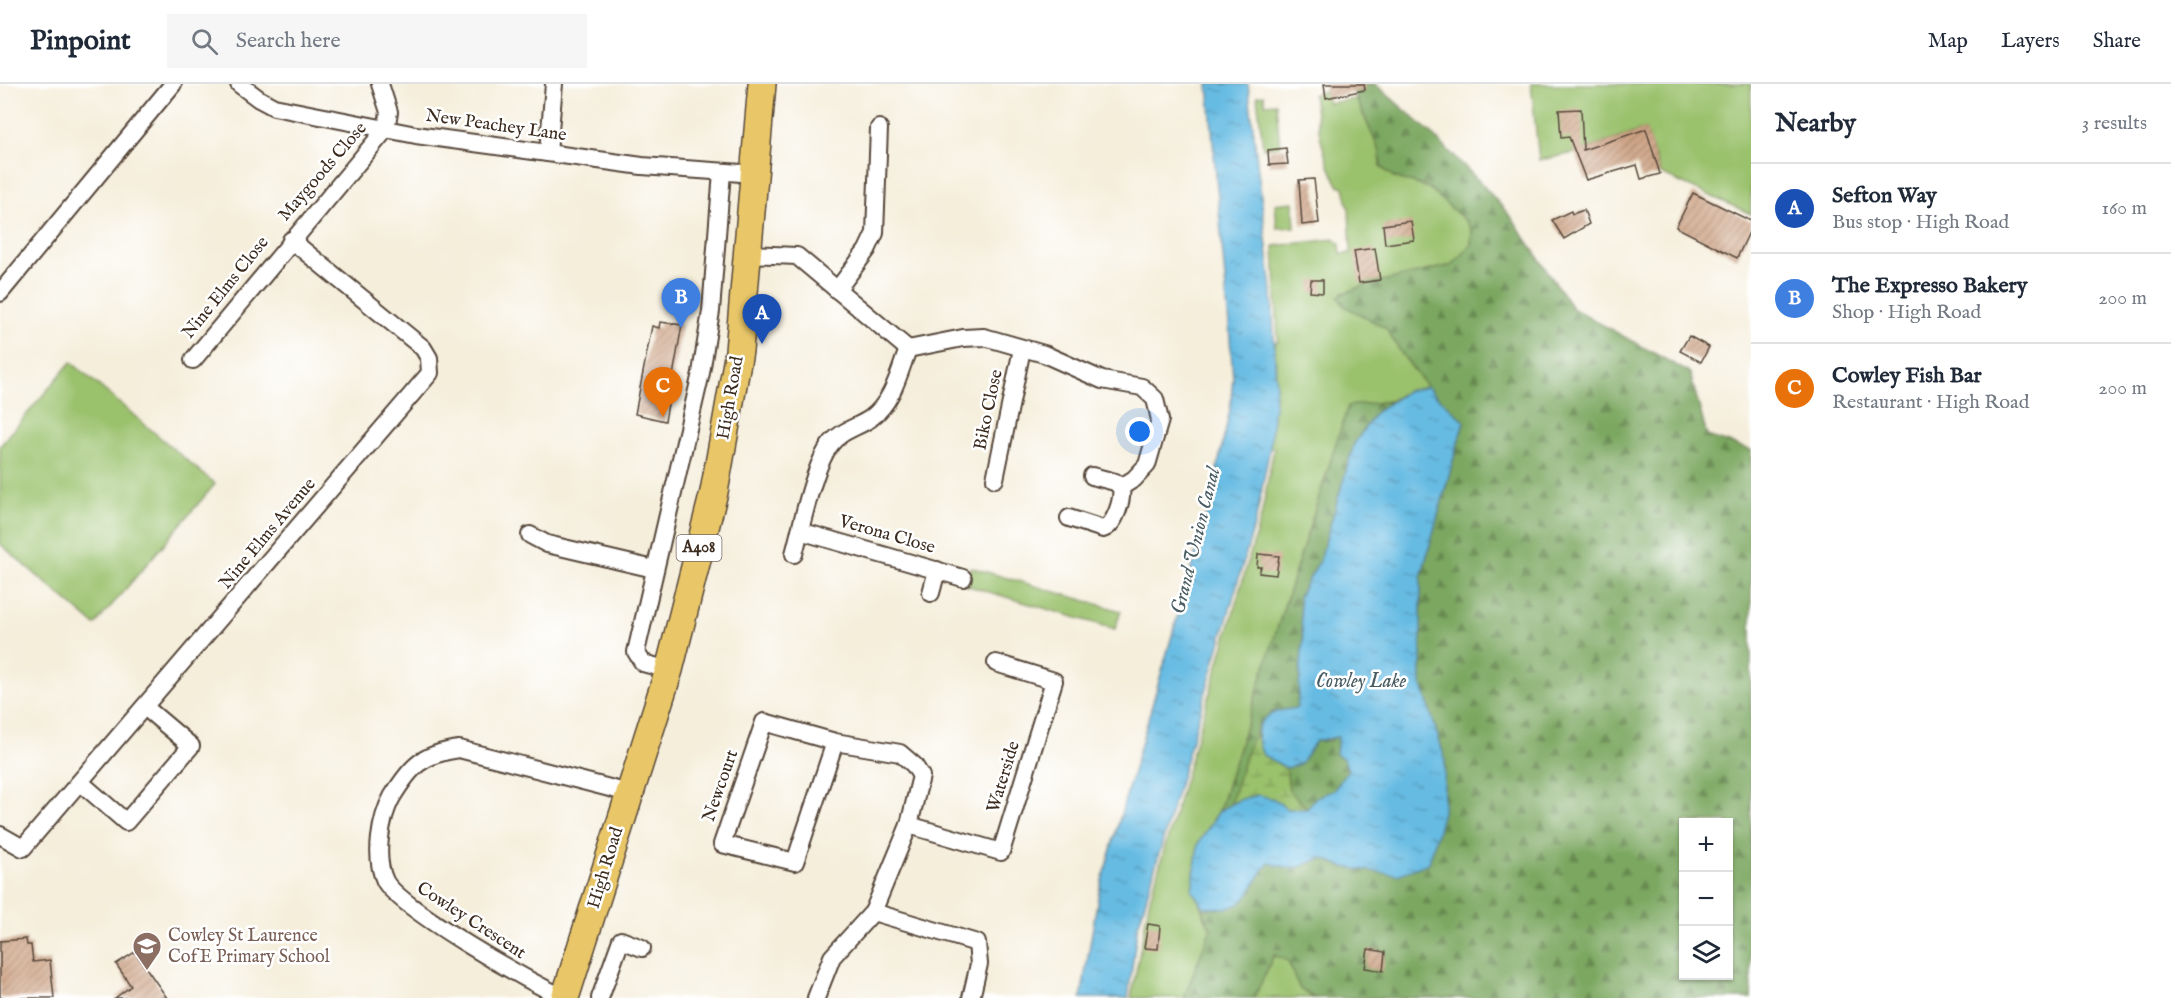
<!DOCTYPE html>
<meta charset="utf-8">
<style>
:root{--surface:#fff;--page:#f6f6f7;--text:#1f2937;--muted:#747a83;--line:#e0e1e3;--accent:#ea580c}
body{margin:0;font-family:"IM FELL English",serif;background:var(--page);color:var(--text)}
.controls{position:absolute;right:18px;bottom:18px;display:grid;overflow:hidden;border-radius:0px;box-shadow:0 2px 4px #0004}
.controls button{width:54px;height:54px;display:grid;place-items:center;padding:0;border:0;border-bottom:2px solid var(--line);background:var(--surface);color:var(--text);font:30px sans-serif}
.you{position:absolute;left:1140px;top:348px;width:21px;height:21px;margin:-15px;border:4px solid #fff;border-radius:50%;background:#1a73e8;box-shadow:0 0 0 9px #1a73e833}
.badge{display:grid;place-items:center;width:39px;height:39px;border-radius:50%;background:var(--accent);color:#fff;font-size:20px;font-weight:700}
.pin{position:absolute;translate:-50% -50px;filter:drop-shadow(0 2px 3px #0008)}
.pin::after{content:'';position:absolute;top:32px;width:21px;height:18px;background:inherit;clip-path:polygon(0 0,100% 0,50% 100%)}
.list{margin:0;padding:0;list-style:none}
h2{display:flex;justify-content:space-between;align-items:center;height:78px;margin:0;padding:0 24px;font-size:26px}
h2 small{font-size:20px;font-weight:400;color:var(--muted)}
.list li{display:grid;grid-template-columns:39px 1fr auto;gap:18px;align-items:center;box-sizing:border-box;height:90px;padding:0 24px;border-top:2px solid var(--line)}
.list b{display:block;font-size:22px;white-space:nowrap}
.list p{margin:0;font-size:20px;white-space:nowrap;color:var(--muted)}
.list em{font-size:20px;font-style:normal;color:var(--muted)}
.icon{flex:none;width:33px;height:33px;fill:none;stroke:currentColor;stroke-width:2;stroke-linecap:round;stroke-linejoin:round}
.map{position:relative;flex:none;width:1751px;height:914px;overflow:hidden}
header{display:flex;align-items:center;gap:36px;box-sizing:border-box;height:84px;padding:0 30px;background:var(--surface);border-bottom:2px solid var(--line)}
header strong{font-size:28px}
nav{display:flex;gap:33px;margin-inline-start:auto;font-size:21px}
.search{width:420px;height:54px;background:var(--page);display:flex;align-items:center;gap:15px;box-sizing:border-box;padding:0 21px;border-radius:0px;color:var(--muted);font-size:22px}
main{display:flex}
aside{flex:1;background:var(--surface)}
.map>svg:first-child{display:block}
.green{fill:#9ac16c;stroke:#6a7645;stroke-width:1.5}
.forest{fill:url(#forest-firs);stroke:#5b683f;stroke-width:1.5;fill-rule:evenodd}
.wetland{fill:url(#wetland-marsh);stroke:#6a7645;stroke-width:1.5}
.water{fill:url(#water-ripples);stroke:#507280;stroke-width:1.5}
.building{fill:url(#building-hatch)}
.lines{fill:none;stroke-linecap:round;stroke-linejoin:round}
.minor-casing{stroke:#57473a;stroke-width:20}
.primary-casing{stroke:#57473a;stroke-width:30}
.minor{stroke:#fff;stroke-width:16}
.primary{stroke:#e9c769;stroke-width:27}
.labels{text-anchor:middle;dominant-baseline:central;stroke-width:5;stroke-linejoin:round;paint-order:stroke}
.shield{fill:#fff;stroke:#766a62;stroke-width:1.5}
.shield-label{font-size:16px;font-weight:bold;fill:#3b2a1e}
.street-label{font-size:18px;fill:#3b2a1e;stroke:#fff}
.education-label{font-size:18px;fill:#785e54;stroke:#fff;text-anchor:start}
.water-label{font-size:20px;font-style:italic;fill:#4a5d63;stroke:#fff}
</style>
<header>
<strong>Pinpoint</strong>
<div class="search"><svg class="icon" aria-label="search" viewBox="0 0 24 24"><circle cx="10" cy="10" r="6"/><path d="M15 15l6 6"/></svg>Search here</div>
<nav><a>Map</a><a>Layers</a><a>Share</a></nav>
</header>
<main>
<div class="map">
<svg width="1751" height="914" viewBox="0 0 1751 914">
<defs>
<pattern id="forest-firs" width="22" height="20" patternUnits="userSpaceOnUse" patternTransform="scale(1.5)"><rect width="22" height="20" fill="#7ba760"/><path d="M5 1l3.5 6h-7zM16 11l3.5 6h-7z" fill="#66884f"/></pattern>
<pattern id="wetland-marsh" width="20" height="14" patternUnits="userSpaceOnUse" patternTransform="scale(1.5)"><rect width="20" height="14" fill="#9ac16c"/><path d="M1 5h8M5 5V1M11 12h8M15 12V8" fill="none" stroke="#7f9d58"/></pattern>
<pattern id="water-ripples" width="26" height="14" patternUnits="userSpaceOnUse" patternTransform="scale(1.5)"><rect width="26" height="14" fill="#66bbe3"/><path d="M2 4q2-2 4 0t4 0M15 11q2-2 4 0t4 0" fill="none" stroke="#5598b7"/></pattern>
<pattern id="building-hatch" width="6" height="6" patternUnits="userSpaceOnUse" patternTransform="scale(1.5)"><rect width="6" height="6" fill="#cea384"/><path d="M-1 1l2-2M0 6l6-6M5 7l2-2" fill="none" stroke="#a8856b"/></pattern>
</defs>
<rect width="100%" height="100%" fill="#fff"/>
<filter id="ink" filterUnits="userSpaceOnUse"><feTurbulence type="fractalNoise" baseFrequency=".0167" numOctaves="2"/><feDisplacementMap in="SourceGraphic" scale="12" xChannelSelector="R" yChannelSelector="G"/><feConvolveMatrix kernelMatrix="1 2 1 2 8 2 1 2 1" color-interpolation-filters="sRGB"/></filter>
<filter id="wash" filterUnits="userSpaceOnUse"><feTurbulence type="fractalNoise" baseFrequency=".008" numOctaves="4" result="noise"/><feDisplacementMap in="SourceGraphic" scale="24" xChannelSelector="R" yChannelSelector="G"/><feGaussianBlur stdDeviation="1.35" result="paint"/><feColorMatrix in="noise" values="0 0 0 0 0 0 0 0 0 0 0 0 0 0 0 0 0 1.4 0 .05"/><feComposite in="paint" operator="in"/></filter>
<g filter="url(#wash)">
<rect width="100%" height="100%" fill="#f5eedb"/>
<g class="green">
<path d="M1531,0H1751V130L1661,90L1645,45L1575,69L1539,76Z"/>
<path d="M1325,7L1328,19L1356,15L1381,68V83L1394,93L1429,104L1467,138L1472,147L1471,161L1452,181L1342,209L1360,230L1386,244L1402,270L1427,303L1407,307L1390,317L1348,323L1219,727L1198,760L1192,806C1203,821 1203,829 1211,844L1184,914H1131L1149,818L1261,433L1274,364H1270L1276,301L1275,258H1278L1274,162L1334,155L1340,160L1341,170L1351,169L1349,125L1344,103L1338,101C1322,72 1318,43 1313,11Z"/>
<path d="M1264,11L1265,20L1276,19L1280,62L1263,64L1257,12Z"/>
<path d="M1293,118L1295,143L1277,144L1275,120Z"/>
<path d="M71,278L215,400L95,541L0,460V362Z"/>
<path d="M970,483L1121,527L1115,545L965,501Z"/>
<path d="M1274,871L1288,877L1300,905L1314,914H1254Z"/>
</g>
<g class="forest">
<path d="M1350,0H1375L1430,48L1480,98L1512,134L1572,224L1690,289L1707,352L1751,366V914H1314L1300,905L1288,877L1274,871L1254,914H1184L1211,844L1204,832V823L1216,825L1252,808L1257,793L1268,779L1294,785L1322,774L1344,783L1428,779L1443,728L1445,675L1421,598V493L1464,337L1427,303L1402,270L1386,244L1344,222L1338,212L1364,201L1452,181L1471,161L1472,147L1467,138L1429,104L1394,93L1381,83L1380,68ZM1684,738H1728V892H1684Z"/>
<path d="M1390,317L1375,329L1354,360L1320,476L1299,512L1303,557L1297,624L1273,628L1259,641L1231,720L1219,727L1348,322Z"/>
<path d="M1334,653H1339L1348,686L1334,706L1315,714L1308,725L1289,707L1286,684L1300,679L1316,657H1329Z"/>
</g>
<path class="wetland" d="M1259,641L1256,653L1263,671L1286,684L1289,707L1308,725H1287L1274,715L1239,716L1231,720L1245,673Z"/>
<g class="water">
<path d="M1208,0H1248L1272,206L1276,301L1270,364L1256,435L1137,846L1128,914H1081L1099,807L1209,422L1230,326L1233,294L1229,241Z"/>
<path d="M1427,303L1464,337L1421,493V598L1445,675L1443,728L1429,779L1398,791L1344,783L1322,774L1294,785L1269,779C1245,807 1252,830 1204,823L1192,807L1198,760L1219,727L1239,716L1258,711L1274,715L1287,725H1307L1315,714L1334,706L1348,686L1344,675L1336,670L1338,653L1316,657L1300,680L1286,684L1263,671C1248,638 1266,627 1297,624L1303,557L1299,512L1320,476L1354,360L1375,329L1407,307Z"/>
</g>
<g id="blocks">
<g class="building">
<path d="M1324,0H1364L1365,6L1326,14Z"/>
<path d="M1581,25L1583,66L1646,45L1660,90L1641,95L1637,81L1586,96L1569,53L1561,54L1559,26Z"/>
<path d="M1286,64L1288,80L1269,81L1268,66Z"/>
<path d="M1314,95L1319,139L1302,141L1299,96Z"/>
<path d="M1693,109L1751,137V144L1737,174L1676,143Z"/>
<path d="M1584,126L1589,140L1564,155L1552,136L1571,127L1572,130Z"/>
<path d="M1411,137L1414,156L1385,160L1383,141Z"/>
<path d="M1375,164L1380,196L1359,199L1354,167Z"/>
<path d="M1311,196H1323V209L1310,208Z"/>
<path d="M660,238L682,241L665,337L635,330L652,242L659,244Z"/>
<path d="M1689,252L1709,263L1701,278L1680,267Z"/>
<path d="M1258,470L1279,472L1276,491L1259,489L1261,483H1257Z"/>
<path d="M1148,840L1160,842L1158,865L1144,864Z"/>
<path d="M26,855L27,861H31L33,878L50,876L54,914H0V857Z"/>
<path d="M1368,865L1385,868L1383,887L1365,884Z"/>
<path d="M135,868L167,914H115L131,902L116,880Z"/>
</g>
</g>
</g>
<g filter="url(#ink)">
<use href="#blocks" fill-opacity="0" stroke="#57473a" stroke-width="1.5"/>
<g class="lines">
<g class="minor-casing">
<g id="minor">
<path d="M239,0L259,15L274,23L416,51L642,82L756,90"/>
<path d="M548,69L554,0"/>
<path d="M749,170L797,172L908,265"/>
<path d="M837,206L867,166L875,149L879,44"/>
<path d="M0,209L173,0"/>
<path d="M908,265L963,254L984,253L1044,270L1102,296L1142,303L1155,315L1160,336L1147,381L1134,395L1121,403"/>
<path d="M193,276L386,45L389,28L380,0"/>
<path d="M995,395L1022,265"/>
<path d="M1069,434L1103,445C1115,441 1123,416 1121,403L1115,398L1092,392"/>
<path d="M800,447L963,494"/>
<path d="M530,451L547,460L654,485"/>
<path d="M794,470C802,441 813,384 830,361C841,346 857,344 871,334C893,317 899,289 908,265"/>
<path d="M931,509L937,486"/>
<path d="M669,586L643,579L636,568L701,289L711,227L722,88"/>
<path d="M80,698L126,738L191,662L146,624"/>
<path d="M909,741L1001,768L1054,597L996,579"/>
<path d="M0,751L23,764L430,289L429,274L423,264L291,156"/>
<path d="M873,828L977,859L979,880L971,914"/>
<path d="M565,914C533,901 399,824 385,797C374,774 380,735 392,713C411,682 422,670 459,665L629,709"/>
<path d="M600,914L621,856L642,864"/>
<path d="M816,914L832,873L873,828L909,741L921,692L914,681L900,669L835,658L764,638L722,760L795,778L835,658"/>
</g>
</g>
<g class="primary-casing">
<path id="primary" d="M565,914L669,586L714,408L739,267L762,0"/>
</g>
<use href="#minor" class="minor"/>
<use href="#primary" class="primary"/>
</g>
</g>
<defs>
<g id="school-pin" transform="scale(1.5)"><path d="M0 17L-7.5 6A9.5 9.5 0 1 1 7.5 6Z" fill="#8d6e63" stroke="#fff"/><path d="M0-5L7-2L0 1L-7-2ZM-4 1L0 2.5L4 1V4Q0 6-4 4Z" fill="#fff"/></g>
</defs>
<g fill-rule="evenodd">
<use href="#school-pin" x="147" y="862"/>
</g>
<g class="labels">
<rect class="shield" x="676.5" y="451" width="45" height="26" rx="4.5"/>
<g class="shield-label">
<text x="699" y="464">A408</text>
</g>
<g class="street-label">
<text transform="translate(496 42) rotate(8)">New Peachey Lane</text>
<text transform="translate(323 88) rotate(-49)">Maygoods Close</text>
<text transform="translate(226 204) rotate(-51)">Nine Elms Close</text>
<text transform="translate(731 314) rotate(-80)">High Road</text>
<text transform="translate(989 326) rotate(-78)">Biko Close</text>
<text transform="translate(268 450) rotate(-50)">Nine Elms Avenue</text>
<text transform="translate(887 451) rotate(16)">Verona Close</text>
<text transform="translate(1004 693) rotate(-73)">Waterside</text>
<text transform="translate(721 702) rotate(-71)">Newcourt</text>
<text transform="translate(606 784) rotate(-73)">High Road</text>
<text transform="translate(471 837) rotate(33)">Cowley Crescent</text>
</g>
<g class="education-label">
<text x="168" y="852">Cowley St Laurence<tspan x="168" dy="21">CofE Primary School</tspan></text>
</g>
<g class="water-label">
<text transform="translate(1196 457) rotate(-76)">Grand Union Canal</text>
<text x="1361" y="597">Cowley Lake</text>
</g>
</g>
</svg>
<div class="controls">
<button>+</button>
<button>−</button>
<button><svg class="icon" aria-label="layers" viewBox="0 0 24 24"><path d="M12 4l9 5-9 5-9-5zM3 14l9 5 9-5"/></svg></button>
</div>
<div class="you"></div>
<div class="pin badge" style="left:762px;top:260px;background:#1a4fb4">A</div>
<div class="pin badge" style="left:681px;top:244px;background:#3f7fe0">B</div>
<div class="pin badge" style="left:663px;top:333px;background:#e8710a">C</div>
</div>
<aside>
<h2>Nearby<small>3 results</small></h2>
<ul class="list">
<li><span class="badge" style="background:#1a4fb4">A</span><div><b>Sefton Way</b><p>Bus stop · High Road</p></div><em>160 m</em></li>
<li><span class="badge" style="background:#3f7fe0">B</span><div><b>The Expresso Bakery</b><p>Shop · High Road</p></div><em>200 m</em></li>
<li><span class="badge" style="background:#e8710a">C</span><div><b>Cowley Fish Bar</b><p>Restaurant · High Road</p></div><em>200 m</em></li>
</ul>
</aside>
</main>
